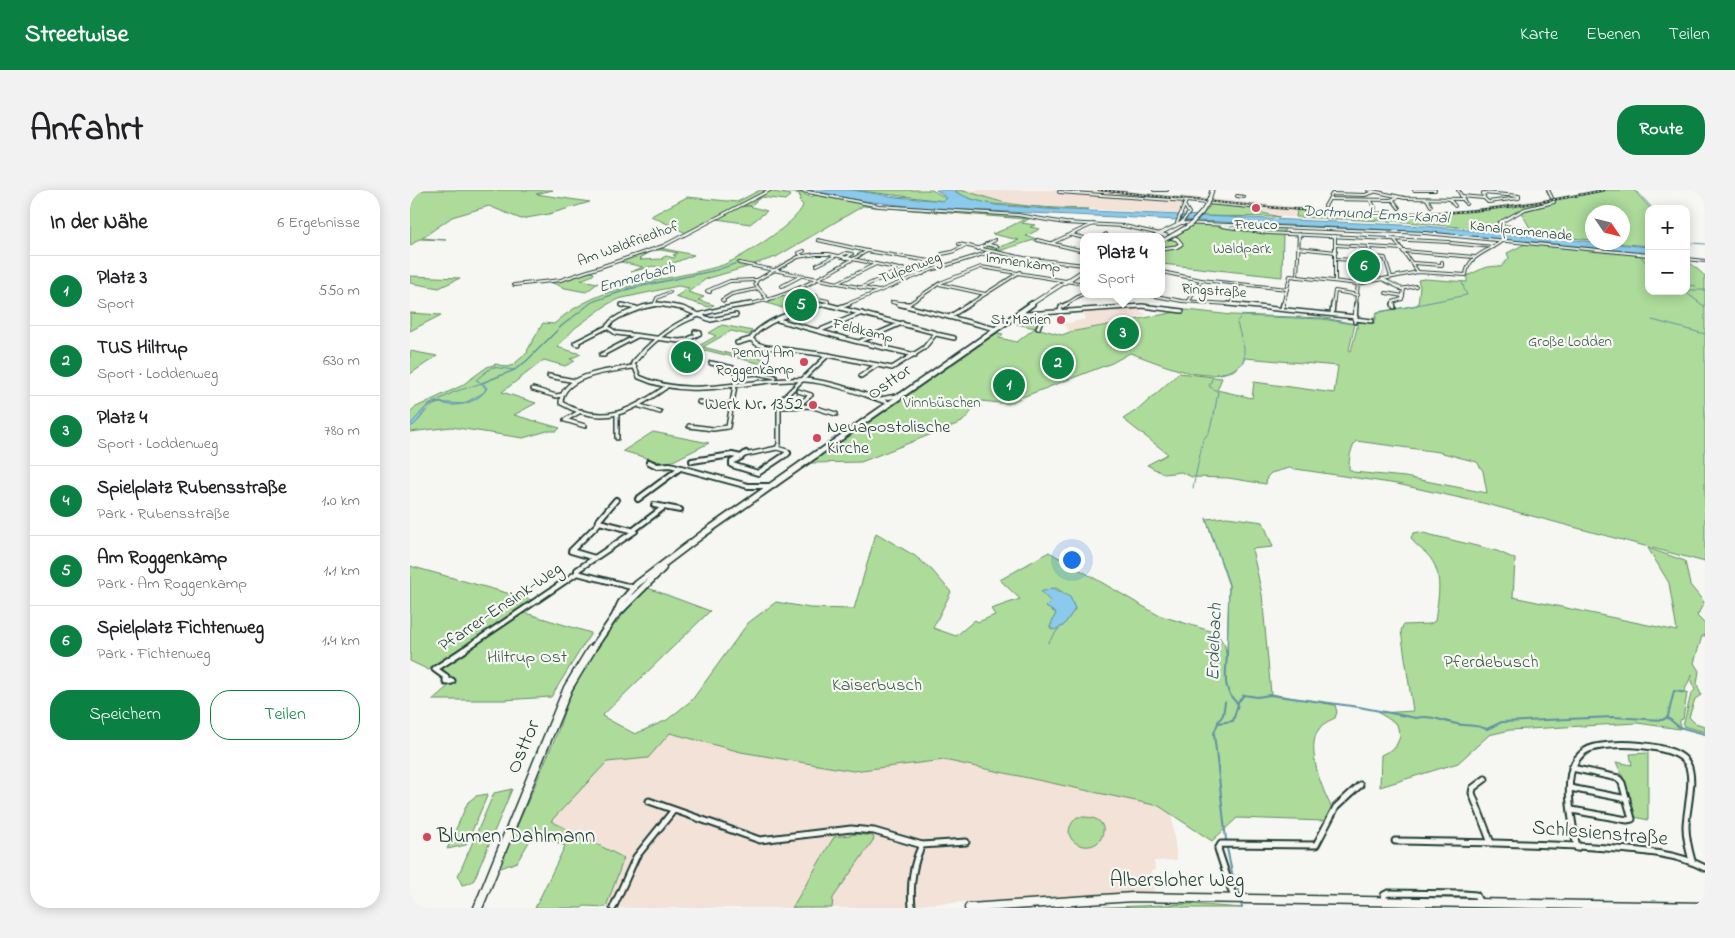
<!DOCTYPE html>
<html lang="de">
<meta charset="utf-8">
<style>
:root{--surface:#fff;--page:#f2f2f2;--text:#202124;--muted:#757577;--line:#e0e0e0;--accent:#0b8043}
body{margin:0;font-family:"Indie Flower",sans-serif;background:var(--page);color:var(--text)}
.controls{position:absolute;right:15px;top:15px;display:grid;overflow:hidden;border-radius:10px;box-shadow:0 2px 12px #0003}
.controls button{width:45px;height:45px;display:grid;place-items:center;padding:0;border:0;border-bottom:1px solid var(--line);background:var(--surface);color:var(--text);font:25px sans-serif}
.compass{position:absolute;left:1175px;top:15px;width:45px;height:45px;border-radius:50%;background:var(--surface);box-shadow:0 2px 12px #0003;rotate:125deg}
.you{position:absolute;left:661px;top:369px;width:18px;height:18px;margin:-12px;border:4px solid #fff;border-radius:50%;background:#1a73e8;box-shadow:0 0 0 8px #1a73e833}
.badge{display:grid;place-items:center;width:32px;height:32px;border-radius:50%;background:var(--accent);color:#fff;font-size:16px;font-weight:700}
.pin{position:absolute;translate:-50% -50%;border:2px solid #fff;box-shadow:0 1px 5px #0006}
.popup{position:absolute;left:670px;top:43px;width:85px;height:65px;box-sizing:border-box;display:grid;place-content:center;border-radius:10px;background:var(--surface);filter:drop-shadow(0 1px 4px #0005);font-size:16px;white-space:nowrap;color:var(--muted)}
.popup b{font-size:19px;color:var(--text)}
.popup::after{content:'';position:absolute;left:50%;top:100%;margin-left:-10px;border:10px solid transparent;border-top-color:var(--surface)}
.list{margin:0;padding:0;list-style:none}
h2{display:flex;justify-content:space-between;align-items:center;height:65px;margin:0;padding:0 20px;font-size:21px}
h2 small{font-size:16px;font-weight:400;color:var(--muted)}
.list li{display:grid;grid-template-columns:32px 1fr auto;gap:15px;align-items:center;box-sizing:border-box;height:70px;padding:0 20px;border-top:1px solid var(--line)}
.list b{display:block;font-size:19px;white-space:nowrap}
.list p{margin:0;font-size:16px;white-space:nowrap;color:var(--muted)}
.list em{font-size:16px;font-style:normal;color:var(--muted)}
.actions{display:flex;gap:10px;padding:15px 20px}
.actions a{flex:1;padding:11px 0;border:1px solid var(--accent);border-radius:20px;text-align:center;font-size:18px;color:var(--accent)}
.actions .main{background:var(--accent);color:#fff}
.map{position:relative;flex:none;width:1295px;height:718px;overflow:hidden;border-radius:20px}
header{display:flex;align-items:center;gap:30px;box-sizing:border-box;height:70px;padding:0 25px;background:var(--accent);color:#fff}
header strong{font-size:24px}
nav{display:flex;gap:28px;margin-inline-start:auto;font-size:18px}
.intro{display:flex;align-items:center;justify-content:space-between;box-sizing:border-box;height:120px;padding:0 30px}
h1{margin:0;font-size:35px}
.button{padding:12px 22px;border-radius:20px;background:var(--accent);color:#fff;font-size:18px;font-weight:700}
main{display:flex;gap:30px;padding:0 30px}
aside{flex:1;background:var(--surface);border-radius:20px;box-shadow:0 2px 12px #0003}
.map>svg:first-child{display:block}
.built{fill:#f2e2d7}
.green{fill:#acdb9a;stroke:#668c67;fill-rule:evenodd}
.water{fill:#8bcaec;stroke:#6092a2}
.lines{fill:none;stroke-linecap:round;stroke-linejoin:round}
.stream-far1{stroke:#6092a2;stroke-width:1}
.stream{stroke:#6092a2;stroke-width:2}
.street-far3-casing{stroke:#1f3d34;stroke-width:4}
.street-far2-casing{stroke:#1f3d34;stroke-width:6}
.street-far1-casing{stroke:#1f3d34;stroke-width:8}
.street-casing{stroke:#1f3d34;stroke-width:9}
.secondary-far3-casing{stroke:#1f3d34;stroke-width:5}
.secondary-far2-casing{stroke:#1f3d34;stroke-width:8}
.secondary-far1-casing{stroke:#1f3d34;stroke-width:9}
.secondary-casing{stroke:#1f3d34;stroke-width:11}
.street-far3{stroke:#f6f6f2;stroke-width:2}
.street-far2{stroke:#f6f6f2;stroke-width:3}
.street-far1{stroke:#f6f6f2;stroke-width:4}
.street{stroke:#f6f6f2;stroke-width:5}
.secondary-far3{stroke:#f6f6f2;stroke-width:3}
.secondary-far2{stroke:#f6f6f2;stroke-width:4.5}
.secondary-far1{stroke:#f6f6f2;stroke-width:5.5}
.secondary{stroke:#f6f6f2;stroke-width:8}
.rail-casing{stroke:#1f3d34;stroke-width:2.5}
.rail{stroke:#f6f6f2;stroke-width:1;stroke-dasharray:2;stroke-linecap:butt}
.secondary-bridge-casing{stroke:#1f3d34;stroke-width:5;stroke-linecap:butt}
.secondary-bridge{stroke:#f6f6f2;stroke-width:3}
.poi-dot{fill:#d1495b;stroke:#f6f6f2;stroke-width:2}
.labels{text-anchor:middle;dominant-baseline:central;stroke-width:4.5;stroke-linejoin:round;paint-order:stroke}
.far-poi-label{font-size:15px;fill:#1f3d34;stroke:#f6f6f2;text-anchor:end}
.far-street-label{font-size:15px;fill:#1f3d34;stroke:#f6f6f2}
.far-park-label{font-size:15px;fill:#3b5d48;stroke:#f6f6f2}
.far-water-label{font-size:16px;font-style:italic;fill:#355959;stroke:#f6f6f2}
.street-label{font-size:18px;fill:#1f3d34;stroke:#f6f6f2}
.poi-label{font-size:18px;fill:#1f3d34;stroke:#f6f6f2;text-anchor:end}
.park-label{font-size:18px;fill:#3b5d48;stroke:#f6f6f2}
.water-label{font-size:19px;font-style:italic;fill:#355959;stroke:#f6f6f2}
.near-street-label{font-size:21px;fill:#1f3d34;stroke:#f6f6f2}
.near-poi-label{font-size:21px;fill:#1f3d34;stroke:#f6f6f2;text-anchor:start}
</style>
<header>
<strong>Streetwise</strong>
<nav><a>Karte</a><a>Ebenen</a><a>Teilen</a></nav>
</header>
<div class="intro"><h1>Anfahrt</h1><a class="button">Route</a></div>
<main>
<aside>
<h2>In der Nähe<small>6 Ergebnisse</small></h2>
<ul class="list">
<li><span class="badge">1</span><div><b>Platz 3</b><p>Sport</p></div><em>550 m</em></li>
<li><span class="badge">2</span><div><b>TUS Hiltrup</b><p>Sport · Loddenweg</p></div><em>630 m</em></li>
<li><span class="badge">3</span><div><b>Platz 4</b><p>Sport · Loddenweg</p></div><em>780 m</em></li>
<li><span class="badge">4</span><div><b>Spielplatz Rubensstraße</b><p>Park · Rubensstraße</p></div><em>1.0 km</em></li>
<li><span class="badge">5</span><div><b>Am Roggenkamp</b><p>Park · Am Roggenkamp</p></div><em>1.1 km</em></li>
<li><span class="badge">6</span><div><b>Spielplatz Fichtenweg</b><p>Park · Fichtenweg</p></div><em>1.4 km</em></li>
</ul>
<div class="actions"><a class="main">Speichern</a><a>Teilen</a></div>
</aside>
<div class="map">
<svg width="1295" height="718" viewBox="0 0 1295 718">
<rect width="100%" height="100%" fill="#f6f6f2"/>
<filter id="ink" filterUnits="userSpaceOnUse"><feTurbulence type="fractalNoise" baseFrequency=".02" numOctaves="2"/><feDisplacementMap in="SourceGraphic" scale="10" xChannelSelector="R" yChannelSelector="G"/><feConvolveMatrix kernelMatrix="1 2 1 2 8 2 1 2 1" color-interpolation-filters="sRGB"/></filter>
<g filter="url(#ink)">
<g class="built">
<path d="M551,0H707L886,17L967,22L1056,20L1140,8L1143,10L1073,21L1019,23L935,22L860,17L887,20L886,27H877L845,21L842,19L843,15L775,10L767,24L611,15L576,8Z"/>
<path d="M725,118L737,125L660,142L653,134L676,129L673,121Z"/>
<path d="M260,543L331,562L443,581L534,570L749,616L761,623L767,670L744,671L745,680L741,681L744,703L519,714L495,718H196L213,668L140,631L197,572L238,568Z"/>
</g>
<g class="green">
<path d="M0,0H143L126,4L180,12L139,24L111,29L79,16L42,27L12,48L36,50L9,49L0,56Z"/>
<path d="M350,0H359L276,43L241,26L277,7L327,12Z"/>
<path d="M362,0H384L401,7L405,5L470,17L608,26L619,29L612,33L625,35L620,37L630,39L616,46L627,49L586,62L569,59L577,55L586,58L609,50L582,44L593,40L615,29L453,16L366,67L341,75L329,72L327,73L340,76L296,89L278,102L294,107L288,110L304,115L299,117L265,107L279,98L268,96L208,109L198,114L165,138L147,157L171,164L160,169L165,171L155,176L134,170L92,202L126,213L104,225L150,238L147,241H137L113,248L41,237L0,242V237C13,231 13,217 29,213C15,211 10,227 0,235V222L4,218L51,196L77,177L86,174L97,177L103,175L118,162L117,161L133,133L144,134C191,91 252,93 310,76C327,71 388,33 393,15L389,11L391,6H389L390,4L366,0L363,2L381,5L375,10L351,7L340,16L334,15Z"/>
<path d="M442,0H522L537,9L534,11Z"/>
<path d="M544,0C559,0 580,10 597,13C623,18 652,18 679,19C662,22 644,19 628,17C601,15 567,17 544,0Z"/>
<path d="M1199,0H1224L1241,19H1239V56L1204,53L1212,52V22H1182V50L997,32L886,27L887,20C973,25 1058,26 1143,10V12C1129,15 1098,22 1091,34L1120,38L1111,22L1143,13L1146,10Z"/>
<path d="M803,12L842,16L841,20L844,21L870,27L792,26Z"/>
<path d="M339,16L357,21L340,34L307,29L330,17Z"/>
<path d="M785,34L875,38L873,44L872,87L752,74V53Z"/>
<path d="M1115,54L1239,66V101H1276V69L1295,86V372L1073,313L987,294L879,278L861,283L857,287L856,294L818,288L782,287L771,282L754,284L737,275L758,264L713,229L730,218L769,183L812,188L807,200L842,208L844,192L924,203L928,176L835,168C812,204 751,173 720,163L702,173L610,208L599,214L571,211L552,232L451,272L401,273L587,143L593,144L589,148L607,152L625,138L607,134L620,125L631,124L626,138L652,145L660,142L777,120L822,125L915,128L945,134L939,160L941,161L949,130L963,131L967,122L1008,115L1010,96L1008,90L1015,89L1057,92V86C1068,81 1078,74 1091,77L1099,68L1097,63ZM946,251L1029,262L1067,272L1073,281L1077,303L995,287L943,282L939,279C939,269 940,260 946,251Z"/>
<path d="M250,58L284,65L251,78L243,76L221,82L233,77L207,71ZM243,60H251L268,63L263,65L266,66L264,68L256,66L252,68L253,69L230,70L232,69L229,68Z"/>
<path d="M180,82L184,83L183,85L171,90L188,93L176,102L155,98L140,92Z"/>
<path d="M0,86L50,88L29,98L0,93Z"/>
<path d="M408,90H410L378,108L402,115L382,121L354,112L375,106Z"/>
<path d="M0,123L31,125L0,141Z"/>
<path d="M312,135L343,141L339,145L321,141L293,157L328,166L333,163L358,170L352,174L295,160L275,172L266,169L306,146L299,143Z"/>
<path d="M0,161L27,166L0,184Z"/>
<path d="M243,242L299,253L257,274L213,261Z"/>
<path d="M817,327L853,332L863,357L842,359L852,404L861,504L925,515L927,522L925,528C919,531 913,533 909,539C895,557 912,600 922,618L914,631L827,628L802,651L749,616L534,570L443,581L331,562L260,543L238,568L197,572L141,631L214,668L196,717L174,716L172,718H125L155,656L125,642L107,672L88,679C107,637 125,595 143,553C150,538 153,521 160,506C180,465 205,430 238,398L300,421L192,526L225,544L257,530L282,510L338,433L366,412L400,418L444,419L466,343L505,366L521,379L541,402L523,438L546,446L565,430L568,432L585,425L581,419L610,409L590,390L639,362L748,425L807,443L815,456L817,470L819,396L796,329ZM646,398L660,407L665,419L653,436L642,440L640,437L646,423L636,417L641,412L631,402Z"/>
<path d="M1009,342L1087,361L1105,369L1103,407L1267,441L1259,393L1238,358L1275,371L1280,395L1294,412L1287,426L1295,434V446H1292L1284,473L1289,481L1287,494L1291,505L1285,509L1279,527L1285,533L1295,536V542L1273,536L1281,504L1285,500L1281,491L1282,484L1274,502L1277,503L1273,529L1270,530V539L1227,533L1100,540L1079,545L1048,573L970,597L971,565L985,558L990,547L987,534L969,523L1003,521L991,441L993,435L1020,434L1025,431C1028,408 1035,383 1017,364C1011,358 1004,355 1001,347L1004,343Z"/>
<path d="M0,376L122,410L19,480L0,471Z"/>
<path d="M112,422L181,443L141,507L93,510H22L42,493L44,488L29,478Z"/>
<path d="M1238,563V630L1225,627L1213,587L1206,572L1222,575L1220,564Z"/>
<path d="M102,599L64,690L60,693L52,695L48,686L84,603Z"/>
<path d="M78,604L56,655L37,659L58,612L66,606Z"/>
<path d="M667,627C674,627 688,626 692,635C694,638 693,643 692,646C684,668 642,651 667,627Z"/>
<path d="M447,644L463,646L464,649L423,708L422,718H382L424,647Z"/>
<path d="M781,714L832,718H674Z"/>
</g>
<g class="water">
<path d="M399,0H442L486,7L534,11L537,8L526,0H541L561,9L585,15L636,19L1015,36L1239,57V64L981,40L514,18L447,10Z"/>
<path d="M327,73L307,80L220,99L182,112L152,136L117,171L105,180L73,193L77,198C71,210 53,216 40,215C34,214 30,212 24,214C12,217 13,231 0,237V235L15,218L24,212L53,214L73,203L76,199L71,193L104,180L116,171L151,136L182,112L220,98L307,80Z"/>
<path d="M643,398L660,407L665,419L653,436L644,440L640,437L646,423L636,417L641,412L631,402Z"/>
</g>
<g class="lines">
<g class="stream-far1">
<path d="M1226,0L1243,19"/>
<path d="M1045,37H1048"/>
<path d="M1276,52H1279"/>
<path d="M1282,53L1295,54"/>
<path d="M1230,65L1239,77"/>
<path d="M1052,92L1054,98"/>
<path d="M1279,95L1286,96"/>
<path d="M1265,101L1277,103L1281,100H1295"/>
<path d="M1278,104L1295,117"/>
<path d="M966,130V125L971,122L1057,105L1054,99"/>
<path d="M1242,130L1295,144"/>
<path d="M827,131L832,126L913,129L942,134"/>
<path d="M945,134L954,131"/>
<path d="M806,184L823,181L834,172V158L827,133"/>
<path d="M803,187L799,196L808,202L804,225"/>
<path d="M70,192L66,190L82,177L104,180"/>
<path d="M25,212L44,202L72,193"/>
<path d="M783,298L793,250L799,242L803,227"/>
<path d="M796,328L819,394L817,461"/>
<path d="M638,453L650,437"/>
</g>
<g class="stream">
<path d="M828,512L834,505L847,507L860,505L949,517L1006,528C1023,524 1037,534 1054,535C1064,536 1067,535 1077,539L1092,532L1203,527L1252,530L1258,527"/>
<path d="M1258,526L1264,501L1277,503"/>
<path d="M1258,528L1269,537L1295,544"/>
<path d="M808,532L813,525L815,512"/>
<path d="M816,650L804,543L808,533L823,531L828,514C810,498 817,482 817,460"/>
<path d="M817,658L822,683L830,705"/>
<path d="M831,712L832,718"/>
</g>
<g class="street-far3-casing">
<g id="street-far3">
<path d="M388,0L469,16L608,25L655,33L714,36L750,44"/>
<path d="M744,0H757"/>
<path d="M958,0L995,8L1052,9"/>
<path d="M1004,0H1025"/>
<path d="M1048,0L1056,14"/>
<path d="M649,2L776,11"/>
<path d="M1073,3L1109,6V8L1078,12L1074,8Z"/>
<path d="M827,6L834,7"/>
<path d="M1051,6L1074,8"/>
<path d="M919,9L981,10L988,7"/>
<path d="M1017,9L1021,16"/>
<path d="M1039,9L1045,16"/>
<path d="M983,10L989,18"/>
<path d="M961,11L965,18"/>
<path d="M915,16L922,4L955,5L964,2"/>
<path d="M767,33L776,11L840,17"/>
<path d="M771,33L1015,43L1239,65"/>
<path d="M1089,33L1115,19L1144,12L1138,0"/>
<path d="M812,36L858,43L1039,52"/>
<path d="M662,45L674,48"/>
<path d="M925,46V91"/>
<path d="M692,47L696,44"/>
<path d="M743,47L771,33L779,23L774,15"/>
<path d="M408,50L457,61"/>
<path d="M627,50L674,61"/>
<path d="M985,50L1008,82"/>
<path d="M642,53L683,34"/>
<path d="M1041,53L1083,57"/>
<path d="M549,54L614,68L674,75"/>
<path d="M576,54L587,57"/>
<path d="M926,55L992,59"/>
<path d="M959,57L961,67L975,68L981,87"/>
<path d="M888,58L926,62"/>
<path d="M568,59L585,50"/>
<path d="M457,61L519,71"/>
<path d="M994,61L1064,67"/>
<path d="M532,64L542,62L554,56"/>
<path d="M392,66L389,63L394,61"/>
<path d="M430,66L436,63L442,64L436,68"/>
<path d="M926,69L960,71"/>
<path d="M1276,69L1295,71"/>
<path d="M329,73L468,101"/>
<path d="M1003,73L1032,75V72"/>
<path d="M407,75L425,66"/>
<path d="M752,82L791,90L877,99"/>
<path d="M887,87L889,44"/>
<path d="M972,89L994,100L992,109L983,112L984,115"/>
<path d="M427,93L466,74"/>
<path d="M529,94L575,104"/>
<path d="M104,95L151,90L253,56L360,0"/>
<path d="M372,96L391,86"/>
<path d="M452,97L493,79"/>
<path d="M991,99L1006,96"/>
<path d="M300,102L297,101L320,91L347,90"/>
<path d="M976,103L993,106"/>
<path d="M718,104H723"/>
<path d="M735,104L772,111L834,115"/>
<path d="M406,106L403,108L418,111L417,115"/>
<path d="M358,110L345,94L347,90L388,67L406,64H419L513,84"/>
<path d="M314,111L312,110L322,104L347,99"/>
<path d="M779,111L791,90"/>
<path d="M245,113L247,108L260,102"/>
<path d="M499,114L530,93L571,77L674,94"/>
<path d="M822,114L829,94"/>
<path d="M241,115H258"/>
<path d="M332,115C379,109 416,84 457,61"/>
<path d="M412,115H418"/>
<path d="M435,115L521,80L580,62"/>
<path d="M493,115L482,112L499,114L497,115"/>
<path d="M558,115L610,82"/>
<path d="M655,115L674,103"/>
<path d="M873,115L880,86L948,94L1008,82L1056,85C1058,64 1079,62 1093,50"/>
<path d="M923,115L925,101L948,105"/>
<path d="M946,115L949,81"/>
</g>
</g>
<g class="street-far2-casing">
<g id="street-far2">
<path d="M341,114C288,121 259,131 223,173L229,187C283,212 339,187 395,190C423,192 452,204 479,213"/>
<path d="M415,114L526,143L514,158L482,178L418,165L356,157L347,154L341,149C353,129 393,119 415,114Z"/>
<path d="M488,114L586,139"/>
<path d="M495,114H499L497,115"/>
<path d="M818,114L946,127"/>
<path d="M983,114L984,117"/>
<path d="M212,115L226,118"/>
<path d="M430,117L439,114"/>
<path d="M872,118L873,114"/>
<path d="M650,121L651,117L657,114"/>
<path d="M609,122L616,124L732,116L772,121"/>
<path d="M922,124L923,114"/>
<path d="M539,127L560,114"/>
<path d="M945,129L962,131"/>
<path d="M368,130L444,151L505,165"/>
<path d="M945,132L946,114"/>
<path d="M628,138L634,123"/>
<path d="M408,141L452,123"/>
<path d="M285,142L290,143L277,150L269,151L206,143L197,137L202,131L210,126L233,117L248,114L272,118L301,130L326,125"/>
<path d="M526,144L544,148"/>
<path d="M451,151L492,133"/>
<path d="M327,153L341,149"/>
<path d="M168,154L165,153L197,137"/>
<path d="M194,165H191L227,146"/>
<path d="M223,177C203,180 151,184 151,213C193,237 221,222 256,197"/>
<path d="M327,185L347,183L365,187"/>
<path d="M139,186L165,191"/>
<path d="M451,186L467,175"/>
<path d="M123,199L146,206L152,205"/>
<path d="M471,209L491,205"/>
<path d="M289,212L306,215L322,214"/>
<path d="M230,216L250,222"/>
<path d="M387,216L401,205L388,201"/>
<path d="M370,217L400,216L426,224"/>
<path d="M171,221L155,230L175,236"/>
<path d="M207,225V248"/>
<path d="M279,236L303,239L318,237L327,184L323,178L301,173"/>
<path d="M334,265L367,258"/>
<path d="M377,265V261L367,258L369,254V212L418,165"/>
</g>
</g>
<g class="street-far1-casing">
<g id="street-far1">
<path d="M331,267L322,272V275L348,283L378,263"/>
<path d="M282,271L322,265L331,267L336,263"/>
<path d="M239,272L247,276L260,275L338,296H362"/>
<path d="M228,309L270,278"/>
<path d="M244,315L254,317"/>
<path d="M225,339L254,317L270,320"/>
<path d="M185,368L161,361L188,334L189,330L206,310"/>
<path d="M167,383L225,398"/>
<path d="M52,461L167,383V380L225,341L189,332"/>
</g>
</g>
<g class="street-casing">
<g id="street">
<path d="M42,491L36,492V487L25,479L54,460"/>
<path d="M1162,578L1208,588L1212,593L1222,629L1217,630L1162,620"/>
<path d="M1075,589L1063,598L1062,603L1081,653"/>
<path d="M1160,598L1217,609"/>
<path d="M239,611L350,650L441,639L464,641L512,655"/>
<path d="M985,651C1051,652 1117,653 1183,657C1218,660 1264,661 1295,678"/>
<path d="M1167,658C1163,636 1153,592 1165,572C1168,567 1174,561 1179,559C1199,551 1265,553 1277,573C1286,588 1276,620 1276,637C1276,649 1279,660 1282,671"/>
<path d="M824,708L808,659L811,654L906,655L926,617L950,595"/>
<path d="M974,711V705L978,703L1054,704L1066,705L1070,713"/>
<path d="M203,718L226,667L263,621"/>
<path d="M502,718C500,696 502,675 512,655L556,652"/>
</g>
</g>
<g class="secondary-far3-casing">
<g id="secondary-far3">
<path d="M800,7L802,0"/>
<path d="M792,22L797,14"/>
<path d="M750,44L767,49L771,54L766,57L752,59"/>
<path d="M763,45L780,35"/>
<path d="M620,115L674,80"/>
</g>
</g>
<g class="secondary-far2-casing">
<path id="secondary-far2" d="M406,265L622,114"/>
</g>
<g class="secondary-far1-casing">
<g id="secondary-far1">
<path d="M205,426L211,413L227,394L293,344L408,263"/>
<path d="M181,461L205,426L253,378"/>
</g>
</g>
<g class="secondary-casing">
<g id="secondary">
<path d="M68,718L158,498L181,460"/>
<path d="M559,718L723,707L1295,717"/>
</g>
</g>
<use href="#street-far3" class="street-far3"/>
<use href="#street-far2" class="street-far2"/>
<use href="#street-far1" class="street-far1"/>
<use href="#street" class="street"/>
<use href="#secondary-far3" class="secondary-far3"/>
<use href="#secondary-far2" class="secondary-far2"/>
<use href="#secondary-far1" class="secondary-far1"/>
<use href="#secondary" class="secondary"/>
<g class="rail-casing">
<path id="rail" d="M689,0C807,12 926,28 1044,22C1095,19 1145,10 1194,0"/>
</g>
<use href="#rail" class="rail"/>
<g class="secondary-bridge-casing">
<g id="secondary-bridge">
<path d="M797,14L800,7"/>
<path d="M780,35L792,22"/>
<path d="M756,49L763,45"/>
</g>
</g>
<use href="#secondary-bridge" class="secondary-bridge"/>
</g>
</g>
<g class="poi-dot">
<circle cx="846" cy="18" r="5"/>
<circle cx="651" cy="130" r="5"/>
<circle cx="394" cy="172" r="5"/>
<circle cx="403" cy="215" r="5"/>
<circle cx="407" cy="248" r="5"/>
<circle cx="17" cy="647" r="5"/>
</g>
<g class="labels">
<g class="far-poi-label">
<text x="846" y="35" text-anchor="middle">Freuco</text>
<text x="641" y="130">St. Marien</text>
<text x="384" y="163">Penny Am<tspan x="384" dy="17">Roggenkamp</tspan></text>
</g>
<g class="far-street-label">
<text transform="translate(1111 41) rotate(6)">Kanalpromenade</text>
<text transform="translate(218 54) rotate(-20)">Am Waldfriedhof</text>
<text transform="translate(613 73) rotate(8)">Immenkamp</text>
<text transform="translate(500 78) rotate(-21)">Tulpenweg</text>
<text transform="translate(804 101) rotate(4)">Ringstraße</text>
<text transform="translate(453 141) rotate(14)">Feldkamp</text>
</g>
<g class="far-park-label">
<text x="832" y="59">Waldpark</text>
<text x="1160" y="152">Große Lodden</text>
<text x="532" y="213">Vinnbüschen</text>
</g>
<g class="far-water-label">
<text transform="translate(966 25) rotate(3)">Dortmund-Ems-Kanal</text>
<text transform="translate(227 88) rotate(-15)">Emmerbach</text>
</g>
<g class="street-label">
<text transform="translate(480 193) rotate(-35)">Osttor</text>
<text transform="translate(91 418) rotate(-34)">Pfarrer-Ensink-Weg</text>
</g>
<g class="poi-label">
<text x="393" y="215">Werk Nr. 1352</text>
<text x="417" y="238" text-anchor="start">Neuapostolische<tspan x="417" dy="21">Kirche</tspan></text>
</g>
<g class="park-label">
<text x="117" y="468">Hiltrup Ost</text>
<text x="1081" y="473">Pferdebusch</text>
<text x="467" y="496">Kaiserbusch</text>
</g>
<g class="water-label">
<text transform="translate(805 452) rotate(-88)">Erdelbach</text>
</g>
<g class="near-street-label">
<text transform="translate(114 557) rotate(-67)">Osttor</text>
<text transform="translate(1190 644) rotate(5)">Schlesienstraße</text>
<text x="767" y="691">Albersloher Weg</text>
</g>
<g class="near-poi-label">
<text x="27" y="647">Blumen Dahlmann</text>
</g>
</g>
</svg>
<div class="controls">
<button>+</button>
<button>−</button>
</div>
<svg class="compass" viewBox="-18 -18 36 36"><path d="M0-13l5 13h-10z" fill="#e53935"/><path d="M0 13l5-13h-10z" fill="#757577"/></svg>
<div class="you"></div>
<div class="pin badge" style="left:599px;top:195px">1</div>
<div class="pin badge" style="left:648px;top:173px">2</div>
<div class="pin badge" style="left:713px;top:143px">3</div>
<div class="popup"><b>Platz 4</b>Sport</div>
<div class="pin badge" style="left:277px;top:167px">4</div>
<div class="pin badge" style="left:391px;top:115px">5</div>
<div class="pin badge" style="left:954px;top:76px">6</div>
</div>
</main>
